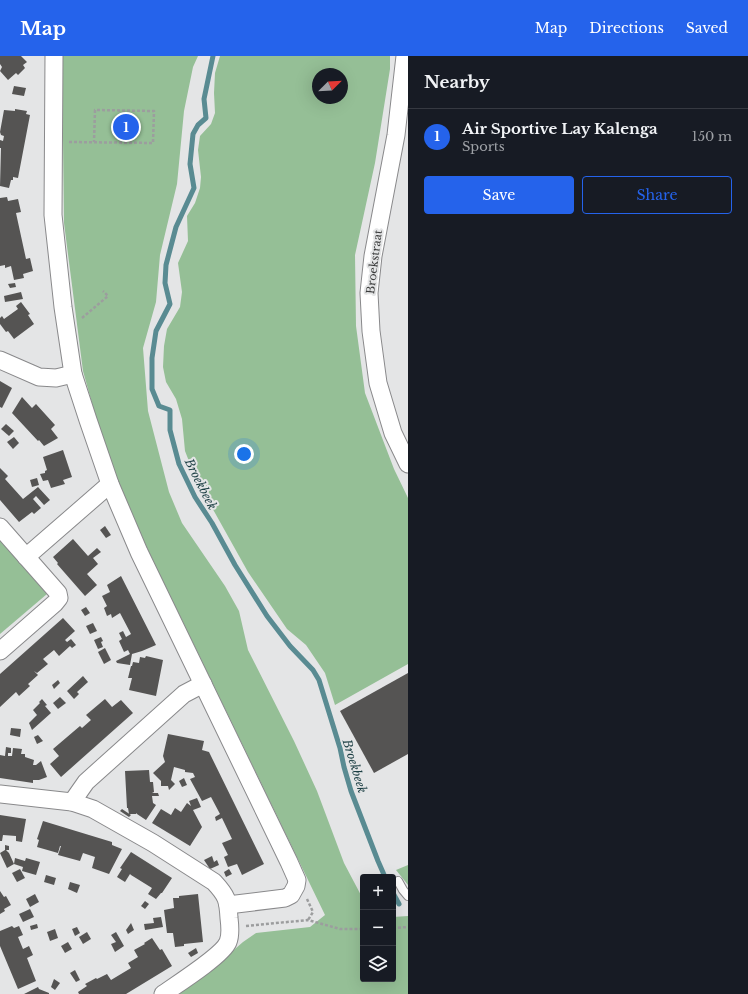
<!DOCTYPE html>
<meta charset="utf-8">
<style>
:root{--surface:#171b24;--page:#20242c;--text:#f1f3f6;--muted:#9ea1a6;--line:#363941;--accent:#2563eb}
body{margin:0;font-family:"Libre Baskerville",serif;background:var(--page);color:var(--text)}
.controls{position:absolute;right:12px;bottom:12px;display:grid;overflow:hidden;border-radius:4px;box-shadow:0 4px 16px #0002}
.controls button{width:36px;height:36px;display:grid;place-items:center;padding:0;border:0;border-bottom:1px solid var(--line);background:var(--surface);color:var(--text);font:20px sans-serif}
.compass{position:absolute;left:312px;top:12px;width:36px;height:36px;border-radius:50%;background:var(--surface);box-shadow:0 4px 16px #0002;rotate:66deg}
.you{position:absolute;left:244px;top:398px;width:14px;height:14px;margin:-10px;border:3px solid #fff;border-radius:50%;background:#1a73e8;box-shadow:0 0 0 6px #1a73e833}
.badge{display:grid;place-items:center;width:26px;height:26px;border-radius:50%;background:var(--accent);color:#fff;font-size:13px;font-weight:700}
.pin{position:absolute;translate:-50% -50%;border:2px solid #fff;box-shadow:0 1px 4px #0006}
.list{margin:0;padding:0;list-style:none}
h2{display:flex;justify-content:space-between;align-items:center;height:52px;margin:0;padding:0 16px;font-size:17px}
h2 small{font-size:13px;font-weight:400;color:var(--muted)}
.list li{display:grid;grid-template-columns:26px 1fr auto;gap:12px;align-items:center;box-sizing:border-box;height:56px;padding:0 16px;border-top:1px solid var(--line)}
.list b{display:block;font-size:15px;white-space:nowrap}
.list p{margin:0;font-size:13px;white-space:nowrap;color:var(--muted)}
.list em{font-size:13px;font-style:normal;color:var(--muted)}
.actions{display:flex;gap:8px;padding:12px 16px}
.actions a{flex:1;padding:9px 0;border:1px solid var(--accent);border-radius:4px;text-align:center;font-size:14px;color:var(--accent)}
.actions .main{background:var(--accent);color:#fff}
.icon{flex:none;width:22px;height:22px;fill:none;stroke:currentColor;stroke-width:2;stroke-linecap:round;stroke-linejoin:round}
.map{position:relative;flex:none;width:408px;height:938px;overflow:hidden}
header{display:flex;align-items:center;gap:24px;box-sizing:border-box;height:56px;padding:0 20px;background:var(--accent);color:#fff}
header strong{font-size:19px}
nav{display:flex;gap:22px;margin-inline-start:auto;font-size:14px}
main{display:flex}
aside{flex:1;background:var(--surface)}
.map>svg:first-child{display:block}
.green{fill:#95bf96;fill-rule:evenodd}
.lines{fill:none;stroke-linecap:round;stroke-linejoin:round}
.stream{stroke:#598b92;stroke-width:5}
.building{fill:#555453}
.service-casing{stroke:#89898b;stroke-width:10}
.minor-casing{stroke:#89898b;stroke-width:19}
.path{stroke:#9c9d9e;stroke-width:2.5;stroke-dasharray:3 2;stroke-linecap:butt}
.service{stroke:#fff;stroke-width:8}
.minor{stroke:#fff;stroke-width:17}
.labels{text-anchor:middle;dominant-baseline:central;stroke-width:4;stroke-linejoin:round;paint-order:stroke}
.street-label{font-size:11px;fill:#3c3d3d;stroke:#e4e5e6}
.water-label{font-size:12px;font-style:italic;fill:#1b3e43;stroke:#e4e5e6}
</style>
<header>
<strong>Map</strong>
<nav><a>Map</a><a>Directions</a><a>Saved</a></nav>
</header>
<main>
<div class="map">
<svg width="408" height="938" viewBox="0 0 408 938">
<rect width="100%" height="100%" fill="#e4e5e6"/>
<g class="green">
<path d="M62,0H198L193,11L184,55L177,128L160,199L156,246L143,292L148,355L169,436L182,467L225,530L239,555L248,594L294,685L317,735L344,807L363,843V923H393V861L408,860V938H178L204,920L243,886L256,877L310,871L325,859L147,492L105,394L83,315L64,167Z"/>
<path d="M220,0H390V13L375,107L355,199L356,270L365,337L394,413L408,442V608L335,649L325,617L306,589L287,573L248,516L196,423L185,395L182,363L176,343L166,326L163,311L164,290L167,273L180,251L182,236L178,207L188,185L187,160L195,147L200,132L201,121L198,94L200,80L211,68L215,57L214,37L215,17ZM318,18H342V42H318Z"/>
<path d="M0,484L47,538L0,578Z"/>
<path d="M408,809V829L396,814Z"/>
</g>
<g class="lines">
<g class="stream">
<path d="M213,0L204,43L206,62L198,69L193,78L190,108L194,132L176,171L166,209L165,227L170,248L156,275L152,302V333L159,350L170,354V374L179,408L195,441L212,467L235,509L267,560L290,590L313,614L319,624L340,692L344,711L351,735L378,805L385,821"/>
<path d="M393,837L399,848"/>
</g>
</g>
<g class="building">
<path d="M0,0H21L27,6L23,9L25,12L18,19L16,17L8,24L0,15L2,11L0,8Z"/>
<path d="M14,30L26,32L24,40L12,38Z"/>
<path d="M15,53L27,55L26,58L30,59L18,122L13,121V124H11L9,132L0,130L1,92H0V84L3,85L4,80L1,79L0,76L4,54L15,55Z"/>
<path d="M7,141L8,145L18,143L21,156L16,157L26,203L30,202L33,215L23,218L24,222L14,224L11,210L5,212V209L0,210V142Z"/>
<path d="M15,227L16,231L10,232L8,228Z"/>
<path d="M21,236L23,243L5,246L4,240Z"/>
<path d="M21,246L30,258L28,259L34,268L14,283L8,275L6,276L0,268V262L2,260L4,263L18,253L16,250Z"/>
<path d="M0,325L12,332L2,352L0,351Z"/>
<path d="M22,341L32,352L36,348L55,369L51,373L58,382L44,390L39,384L38,385L12,357Z"/>
<path d="M6,368L14,375L9,380L1,373Z"/>
<path d="M14,381L19,387L13,393L7,386Z"/>
<path d="M63,394L72,421L63,424L65,428L51,432L48,424L43,425L40,418L45,417V415L47,414L43,401Z"/>
<path d="M0,412L8,420L5,423L23,443L38,431L50,444L44,449L36,440L33,443L41,452L34,458L32,456L19,466L0,444Z"/>
<path d="M37,422L39,429L32,431L30,424Z"/>
<path d="M105,470L111,479L106,482L100,474Z"/>
<path d="M73,483L88,500L97,492L101,496L93,502L98,508L87,518L97,529L85,540L57,508L58,507L53,501Z"/>
<path d="M121,520L156,589L142,595L132,598L130,609L117,607L116,605L130,598L128,594L124,596L119,585L122,583L119,577L123,575L126,581L131,578L120,557L112,562L111,558L107,560L104,552L107,550L102,540L110,536L107,529Z"/>
<path d="M86,551L90,557L85,560L81,554Z"/>
<path d="M63,562L75,575L65,584L67,586L71,583L76,589L72,592L70,590L59,600L54,594L43,603L48,608L37,617L34,615L38,619L28,628L30,630L19,640L16,636L0,651V618Z"/>
<path d="M93,567L97,575L90,578L86,570Z"/>
<path d="M101,581L103,585L101,586L103,591L98,593L94,584Z"/>
<path d="M105,592L111,604L104,608L98,596Z"/>
<path d="M146,600L163,604L156,640L129,634L132,622H128L131,610H132L133,606L139,607L140,601L145,602Z"/>
<path d="M408,617V698L374,717L340,655Z"/>
<path d="M83,620L88,626L77,636L79,638L74,643L67,635Z"/>
<path d="M58,624L60,627L54,633L52,629Z"/>
<path d="M60,641L66,647L58,653L53,647Z"/>
<path d="M42,643L47,649L45,650L51,657L32,674L29,667L37,659L33,654L40,647L39,646Z"/>
<path d="M105,643L112,651L121,644L133,657L61,721L50,708L59,700L53,693L80,670L82,672L91,664L86,659Z"/>
<path d="M11,672L21,673L20,681L10,679Z"/>
<path d="M168,678L204,685L202,694L209,696L264,808L242,819L237,808L228,811L224,801L228,799L222,787L232,783L222,762L216,765L215,761L220,758L211,741L202,745L190,723L195,721L193,717L185,716V714L174,711L171,724L175,728L169,734L168,730H161V725L153,717L165,706L163,700Z"/>
<path d="M38,679L43,685L37,688L34,681Z"/>
<path d="M6,691L11,692V697H8V700H12L13,692L22,693L21,698H25V701L34,704L33,709H36L41,705L47,721L39,724H33V727L0,722V699L5,700Z"/>
<path d="M149,714L150,726H153L154,736L152,737H158L159,740H152L153,747L156,749L146,764L137,758V757L136,758H129L128,752H127L125,715Z"/>
<path d="M184,722L187,729L182,731L179,725Z"/>
<path d="M197,742L201,751L193,754L202,771L190,790L152,767L161,753L171,759L175,752L181,756L187,747L191,750L189,745Z"/>
<path d="M122,753L131,759L129,761L120,755Z"/>
<path d="M0,759L26,763L22,786L16,785V780L3,779L2,785H0Z"/>
<path d="M43,765L112,786V789L122,793L109,818L92,812L95,801L83,797L80,805L58,799L61,790H60L58,797L37,791L39,784L37,783Z"/>
<path d="M5,789L9,790V794H6L9,797L14,808L7,812L0,797L5,794Z"/>
<path d="M131,796L172,822L162,837H161L156,843L148,838L152,832L131,819L130,818L125,826L117,821L122,813L120,812Z"/>
<path d="M212,800L214,806L217,804L219,809L210,813L204,804Z"/>
<path d="M15,802L25,805L26,802L40,806L36,819L22,815L23,811L14,808Z"/>
<path d="M20,813L25,822L17,826L12,817Z"/>
<path d="M229,813L232,818L226,821L224,816Z"/>
<path d="M46,819L56,822L54,829L44,826Z"/>
<path d="M70,826L80,829L77,837L68,833Z"/>
<path d="M0,835L4,841L6,840L11,849L4,853L5,855L0,858Z"/>
<path d="M35,838L39,846L30,851L26,843Z"/>
<path d="M198,838L203,886L184,888V890L175,891L173,877H167L164,854L174,852L173,842H179V840Z"/>
<path d="M145,845L149,848L145,853L141,850Z"/>
<path d="M30,853L34,861L23,866L19,858Z"/>
<path d="M161,861L163,871L145,874L144,868L154,867L153,862Z"/>
<path d="M131,867L134,874L128,878L126,874Z"/>
<path d="M37,868L38,872L31,874L30,870Z"/>
<path d="M12,870L14,872L19,870L23,879L18,881L23,893L29,890L33,899L27,902L36,925L18,933L0,890V875Z"/>
<path d="M77,871L80,877L75,880L72,873Z"/>
<path d="M55,873L58,882L50,885L47,876Z"/>
<path d="M87,876L91,883L83,888L79,881Z"/>
<path d="M116,876L124,890L115,896L111,888L116,886L111,879Z"/>
<path d="M152,882L160,894L162,893L172,910L126,938H79L78,936L87,930L85,928L96,922L97,923L107,918L111,924L131,912L128,907L138,901L134,894L145,888L144,887Z"/>
<path d="M68,886L72,893L65,897L61,890Z"/>
<path d="M196,892L198,897L191,901L188,897Z"/>
<path d="M75,914L80,924L76,926L70,917Z"/>
<path d="M54,923L60,927L55,934L51,931Z"/>
<path d="M38,931L39,933L49,937V938H24Z"/>
</g>
<g class="lines">
<g class="service-casing">
<path id="service" d="M398,825L403,834L408,840"/>
</g>
<g class="minor-casing">
<g id="minor">
<path d="M54,0L53,159L63,251L73,318L88,364L110,428L139,496L289,806L297,824L296,830L291,839L285,842L228,849"/>
<path d="M405,0L396,79L373,200L369,237L371,275L378,327L393,377L408,408"/>
<path d="M0,304L39,321L56,322L73,318"/>
<path d="M0,471L58,537L59,542L55,547L0,595"/>
<path d="M26,501L110,428"/>
<path d="M0,738L72,746L93,753L153,787L214,826C227,840 228,844 229,862C230,870 231,879 228,886C223,899 176,929 163,938"/>
<path d="M72,746L86,726L184,638L203,628"/>
</g>
</g>
<g class="path">
<path d="M69,86L153,87L154,55L95,54L94,86"/>
<path d="M82,262L108,240L103,235"/>
<path d="M307,843L313,856L308,864"/>
<path d="M246,870L308,864L340,873H363"/>
<path d="M393,872L408,871"/>
</g>
<use href="#service" class="service"/>
<use href="#minor" class="minor"/>
</g>
<g class="labels">
<g class="street-label">
<text transform="translate(374 206) rotate(-83)">Broekstraat</text>
</g>
<g class="water-label">
<text transform="translate(201 428) rotate(63)">Broekbeek</text>
<text transform="translate(355 710) rotate(73)">Broekbeek</text>
</g>
</g>
</svg>
<div class="controls">
<button>+</button>
<button>−</button>
<button><svg class="icon" aria-label="layers" viewBox="0 0 24 24"><path d="M12 4l9 5-9 5-9-5zM3 14l9 5 9-5"/></svg></button>
</div>
<svg class="compass" viewBox="-18 -18 36 36"><path d="M0-13l5 13h-10z" fill="#e53935"/><path d="M0 13l5-13h-10z" fill="#9ea1a6"/></svg>
<div class="you"></div>
<div class="pin badge" style="left:126px;top:71px">1</div>
</div>
<aside>
<h2>Nearby<small></small></h2>
<ul class="list">
<li><span class="badge">1</span><div><b>Air Sportive Lay Kalenga</b><p>Sports</p></div><em>150 m</em></li>
</ul>
<div class="actions"><a class="main">Save</a><a>Share</a></div>
</aside>
</main>
